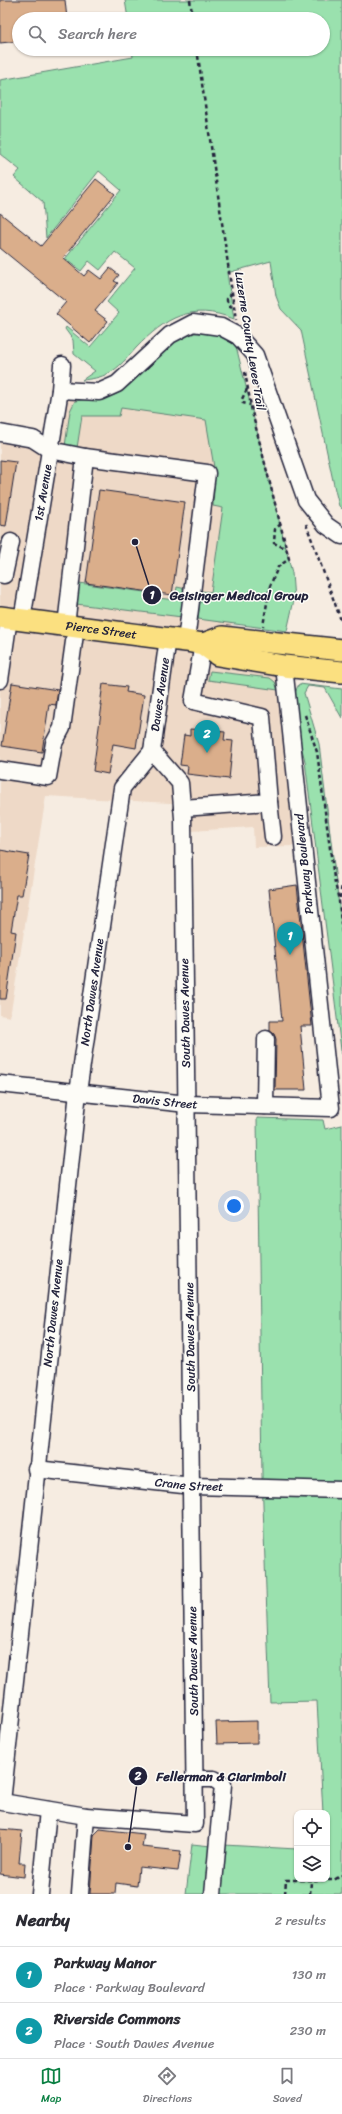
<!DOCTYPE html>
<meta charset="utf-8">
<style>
:root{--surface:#fff;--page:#f2f2f3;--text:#2b2b33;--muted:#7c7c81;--line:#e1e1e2;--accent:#0b8043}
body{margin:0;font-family:Sriracha,sans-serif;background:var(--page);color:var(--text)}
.controls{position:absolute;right:12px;bottom:12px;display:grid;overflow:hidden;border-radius:8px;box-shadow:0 1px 3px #0004}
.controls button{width:36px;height:36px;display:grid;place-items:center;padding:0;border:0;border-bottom:1px solid var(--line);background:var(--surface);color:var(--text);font:20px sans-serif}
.you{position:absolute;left:234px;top:1206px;width:14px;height:14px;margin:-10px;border:3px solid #fff;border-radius:50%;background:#1a73e8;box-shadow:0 0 0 6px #1a73e833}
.badge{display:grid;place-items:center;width:26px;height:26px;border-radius:50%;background:var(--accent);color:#fff;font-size:13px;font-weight:700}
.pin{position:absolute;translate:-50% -33px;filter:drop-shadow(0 1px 2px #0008)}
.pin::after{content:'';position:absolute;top:21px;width:14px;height:12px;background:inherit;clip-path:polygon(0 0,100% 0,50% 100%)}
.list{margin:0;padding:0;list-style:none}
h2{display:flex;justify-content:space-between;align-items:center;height:52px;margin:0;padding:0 16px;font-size:17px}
h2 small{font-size:13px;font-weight:400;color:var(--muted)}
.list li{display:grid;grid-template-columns:26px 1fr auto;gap:12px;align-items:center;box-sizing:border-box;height:56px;padding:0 16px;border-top:1px solid var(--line)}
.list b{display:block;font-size:15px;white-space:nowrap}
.list p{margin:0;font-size:13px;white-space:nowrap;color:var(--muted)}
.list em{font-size:13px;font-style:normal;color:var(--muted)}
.icon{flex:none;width:22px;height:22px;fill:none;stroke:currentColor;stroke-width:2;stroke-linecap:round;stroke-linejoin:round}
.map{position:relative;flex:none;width:342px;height:1894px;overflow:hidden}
.search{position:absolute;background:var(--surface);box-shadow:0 1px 3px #0004;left:12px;right:12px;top:12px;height:44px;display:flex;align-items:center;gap:10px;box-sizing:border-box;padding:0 14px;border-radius:22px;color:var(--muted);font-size:15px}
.sheet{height:164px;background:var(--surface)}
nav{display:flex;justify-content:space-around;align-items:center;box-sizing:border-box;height:56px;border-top:1px solid var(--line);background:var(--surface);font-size:11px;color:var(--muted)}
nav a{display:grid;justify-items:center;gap:2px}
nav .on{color:var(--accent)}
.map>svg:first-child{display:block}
.built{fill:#eed9c7}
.green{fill:#9ae1ae;stroke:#5e8274}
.building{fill:#daae8b;stroke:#22223b}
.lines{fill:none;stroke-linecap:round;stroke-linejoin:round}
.minor-casing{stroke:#22223b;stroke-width:19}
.major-casing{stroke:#22223b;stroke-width:24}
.path{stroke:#22223b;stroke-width:2.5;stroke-dasharray:4 3;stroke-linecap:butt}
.minor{stroke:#fdfcf7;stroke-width:16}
.major{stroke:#fbe080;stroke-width:21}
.labels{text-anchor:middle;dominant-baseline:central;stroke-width:3;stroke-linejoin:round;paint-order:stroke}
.street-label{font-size:12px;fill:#22223b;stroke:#fdfcf7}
.leader{fill:none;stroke:#22223b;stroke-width:1.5}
.callout-dot{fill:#22223b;stroke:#fdfcf7;stroke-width:1.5}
.mark-label{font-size:12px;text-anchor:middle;font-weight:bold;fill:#fff}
.callout-label{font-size:13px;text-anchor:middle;font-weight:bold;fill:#22223b;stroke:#fdfcf7;stroke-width:3;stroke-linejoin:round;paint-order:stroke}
</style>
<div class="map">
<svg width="342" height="1894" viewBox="0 0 342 1894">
<rect width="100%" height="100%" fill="#f6ece1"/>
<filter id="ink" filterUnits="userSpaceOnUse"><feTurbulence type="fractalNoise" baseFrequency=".025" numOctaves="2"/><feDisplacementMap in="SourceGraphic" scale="8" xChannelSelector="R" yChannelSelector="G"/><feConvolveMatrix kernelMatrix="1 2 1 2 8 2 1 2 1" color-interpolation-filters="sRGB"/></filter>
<g filter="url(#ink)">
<path class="built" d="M58,383L204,402L237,579L232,627L222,665L276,670L294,846L254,847L253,827L191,831L187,804L46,796L10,1017L0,1015V436L48,442Z"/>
<g class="green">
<path d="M125,0H342V509L339,506L335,490L301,330L281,309L276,296L271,261L227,273L234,319C191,302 165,318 136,348C128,357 119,368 109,373C100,378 91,379 82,380L95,371L74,354L73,340L65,329L66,327L90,347L119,313L107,302L135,268L115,252L100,270L89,261L81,271L65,259L121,190L99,171L46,238L43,202L14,177L20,170L0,154V80L133,57L132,49H323V19H128Z"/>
<path d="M202,332L222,336L236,346L292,573L294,600L287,631L198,619L201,591L211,592L223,508L213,506L215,473L206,420L121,408L119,416H82L77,448L65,446L70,411L75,401C91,398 106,401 120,392C151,372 161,337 202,332Z"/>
<path d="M79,583L159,594L158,598L175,600L177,587L186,589L182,617L76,604Z"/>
<path d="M210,671L270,678L275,682L278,690L208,680Z"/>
<path d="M299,684L342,689V718L325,688L308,686L304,693L319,744L342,930V1058L305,761C300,739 286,706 299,684Z"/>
<path d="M257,1118L323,1120L325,1129L342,1125V1894H220L224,1845L297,1849V1879H327V1813H323L317,1701L270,1702L262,1476Z"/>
<path d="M192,1844L211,1846L205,1894H186Z"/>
</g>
<g class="building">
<path d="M0,0H65L67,19H19V41L0,43Z"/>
<path d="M96,179L115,194L63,258L84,276L89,270L101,279L110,268L119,275L114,281L118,283L95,311L108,321L90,343L56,314L66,302L0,248V213L41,246Z"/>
<path d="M0,460L16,462L6,526L0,525Z"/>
<path d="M99,490L185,502L172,595L86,583Z"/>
<path d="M12,683L58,690L56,705L49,704L42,752L2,746Z"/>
<path d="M103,684L127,687L126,692L144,695L136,748L113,744L108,774L93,771L102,705H100Z"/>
<path d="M190,729L225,732L224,740L233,741L229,779L187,774L188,766L180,765L184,735L190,736Z"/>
<path d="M0,850L29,855L22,895H17L11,931L16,932L6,999H0Z"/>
<path d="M297,885L312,1026H300L306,1090H275L276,1039L274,1034L270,1031V1021H282L269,889Z"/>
<path d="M257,1721V1743L217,1744L216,1722Z"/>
<path d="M0,1829L22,1831L19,1863H25L24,1877L0,1874Z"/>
<path d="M100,1829L144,1834L142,1847L181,1851L178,1871L139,1867L137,1886L116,1883L115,1894H90L94,1835Z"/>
</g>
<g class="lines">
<g class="minor-casing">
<g id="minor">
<path d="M60,390L99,392L117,384L170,335L193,323L221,327L238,336L255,355L306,500L326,525L342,536"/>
<path d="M0,433L33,439L50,450L85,457L207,473L186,641"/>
<path d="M0,574L4,575L11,542"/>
<path id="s1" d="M22,620L60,390L62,365"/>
<path d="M66,626L85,457"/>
<path d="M0,680L9,618"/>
<path d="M152,751L180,783L183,818L195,1824L86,1816L2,1802L78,1092L122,788Z"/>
<path id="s2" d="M152,751L168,638"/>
<path d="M0,770L48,777L54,743L62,728L76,627"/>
<path d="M269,802L273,837"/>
<path d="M182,808L269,802L262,717L193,701L203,644"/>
<path id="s3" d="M0,1084L187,1104L331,1108L284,666"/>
<path d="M265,1106L266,1039"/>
<path id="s4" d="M36,1469L192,1486L342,1490"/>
<path d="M195,1779H214L223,1785L213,1894"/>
<path d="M40,1894L48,1810"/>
<path d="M80,1894L86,1816"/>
</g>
</g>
<g class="major-casing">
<g id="major">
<path id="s5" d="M0,617L186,641L203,644L218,655L284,666L342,672"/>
<path d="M203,644L222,637L342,650"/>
</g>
</g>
<g class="path">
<path d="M190,0L193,19"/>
<path d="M197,49L236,320"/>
<path d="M232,293L227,299C227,305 229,306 235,308"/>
<path d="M245,372L252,412L289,559L278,567L270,586L263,626"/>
<path d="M247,389L242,399L243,403L250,405"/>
<path d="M281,524L275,529L274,543L287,549"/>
<path d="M306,524L342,623"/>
<path d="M305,715L317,752L334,878L339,901L342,934"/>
<path d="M340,898L342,884"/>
<path d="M285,1894L286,1880H334L342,1875"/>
<path d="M310,1894L311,1882"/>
</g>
<use href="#minor" class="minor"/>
<use href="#major" class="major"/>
</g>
</g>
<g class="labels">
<g class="street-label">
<text transform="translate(250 341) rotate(81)">Luzerne County Levee Trail</text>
<text stroke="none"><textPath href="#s1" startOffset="129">1st Avenue</textPath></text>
<text stroke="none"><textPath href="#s5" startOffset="102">Pierce Street</textPath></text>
<text stroke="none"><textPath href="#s2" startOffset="57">Dawes Avenue</textPath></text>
<text transform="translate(304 864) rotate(-96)">Parkway Boulevard</text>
<text transform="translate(92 992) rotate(-82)">North Dawes Avenue</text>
<text transform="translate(185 1013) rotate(-91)">South Dawes Avenue</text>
<text stroke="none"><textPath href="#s3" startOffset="166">Davis Street</textPath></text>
<text transform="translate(53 1313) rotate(-84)">North Dawes Avenue</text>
<text transform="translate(190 1337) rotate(-91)">South Dawes Avenue</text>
<text stroke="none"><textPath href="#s4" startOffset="154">Crane Street</textPath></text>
<text transform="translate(193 1661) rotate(-91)">South Dawes Avenue</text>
</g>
</g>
<path class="leader" d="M135 542L152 595M128 1847L138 1776"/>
<g class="callout-dot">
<circle cx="135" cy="542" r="4"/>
<circle cx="128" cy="1847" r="4"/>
<circle cx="152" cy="595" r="10"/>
<circle cx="138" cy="1776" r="10"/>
</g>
<g class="mark-label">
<text x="152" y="599">1</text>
<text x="138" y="1780">2</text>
</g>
<g class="callout-label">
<text x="239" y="600">Geisinger Medical Group</text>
<text x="221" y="1781">Fellerman &amp; Ciarimboli</text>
</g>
</svg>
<div class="controls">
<button><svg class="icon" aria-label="locate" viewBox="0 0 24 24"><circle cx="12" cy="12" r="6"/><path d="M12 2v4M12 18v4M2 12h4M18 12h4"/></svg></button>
<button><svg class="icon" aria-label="layers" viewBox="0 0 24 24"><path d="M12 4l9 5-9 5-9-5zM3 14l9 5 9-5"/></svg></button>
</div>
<div class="you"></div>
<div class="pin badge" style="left:290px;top:955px;background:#0f9aa8">1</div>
<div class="pin badge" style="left:207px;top:753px;background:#0f9aa8">2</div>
<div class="search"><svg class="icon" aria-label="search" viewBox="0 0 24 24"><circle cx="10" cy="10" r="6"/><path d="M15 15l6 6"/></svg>Search here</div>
</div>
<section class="sheet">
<h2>Nearby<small>2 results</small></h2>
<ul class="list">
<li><span class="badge" style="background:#0f9aa8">1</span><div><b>Parkway Manor</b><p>Place · Parkway Boulevard</p></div><em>130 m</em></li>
<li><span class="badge" style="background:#0f9aa8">2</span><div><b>Riverside Commons</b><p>Place · South Dawes Avenue</p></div><em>230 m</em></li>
</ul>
</section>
<nav>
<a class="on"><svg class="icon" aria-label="map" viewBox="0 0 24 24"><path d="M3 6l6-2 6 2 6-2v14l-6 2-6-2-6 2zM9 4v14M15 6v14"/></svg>Map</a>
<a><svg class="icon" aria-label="directions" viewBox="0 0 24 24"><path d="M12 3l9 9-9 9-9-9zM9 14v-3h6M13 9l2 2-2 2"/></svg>Directions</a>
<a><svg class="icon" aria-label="saved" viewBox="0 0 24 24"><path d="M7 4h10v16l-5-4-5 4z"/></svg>Saved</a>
</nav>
